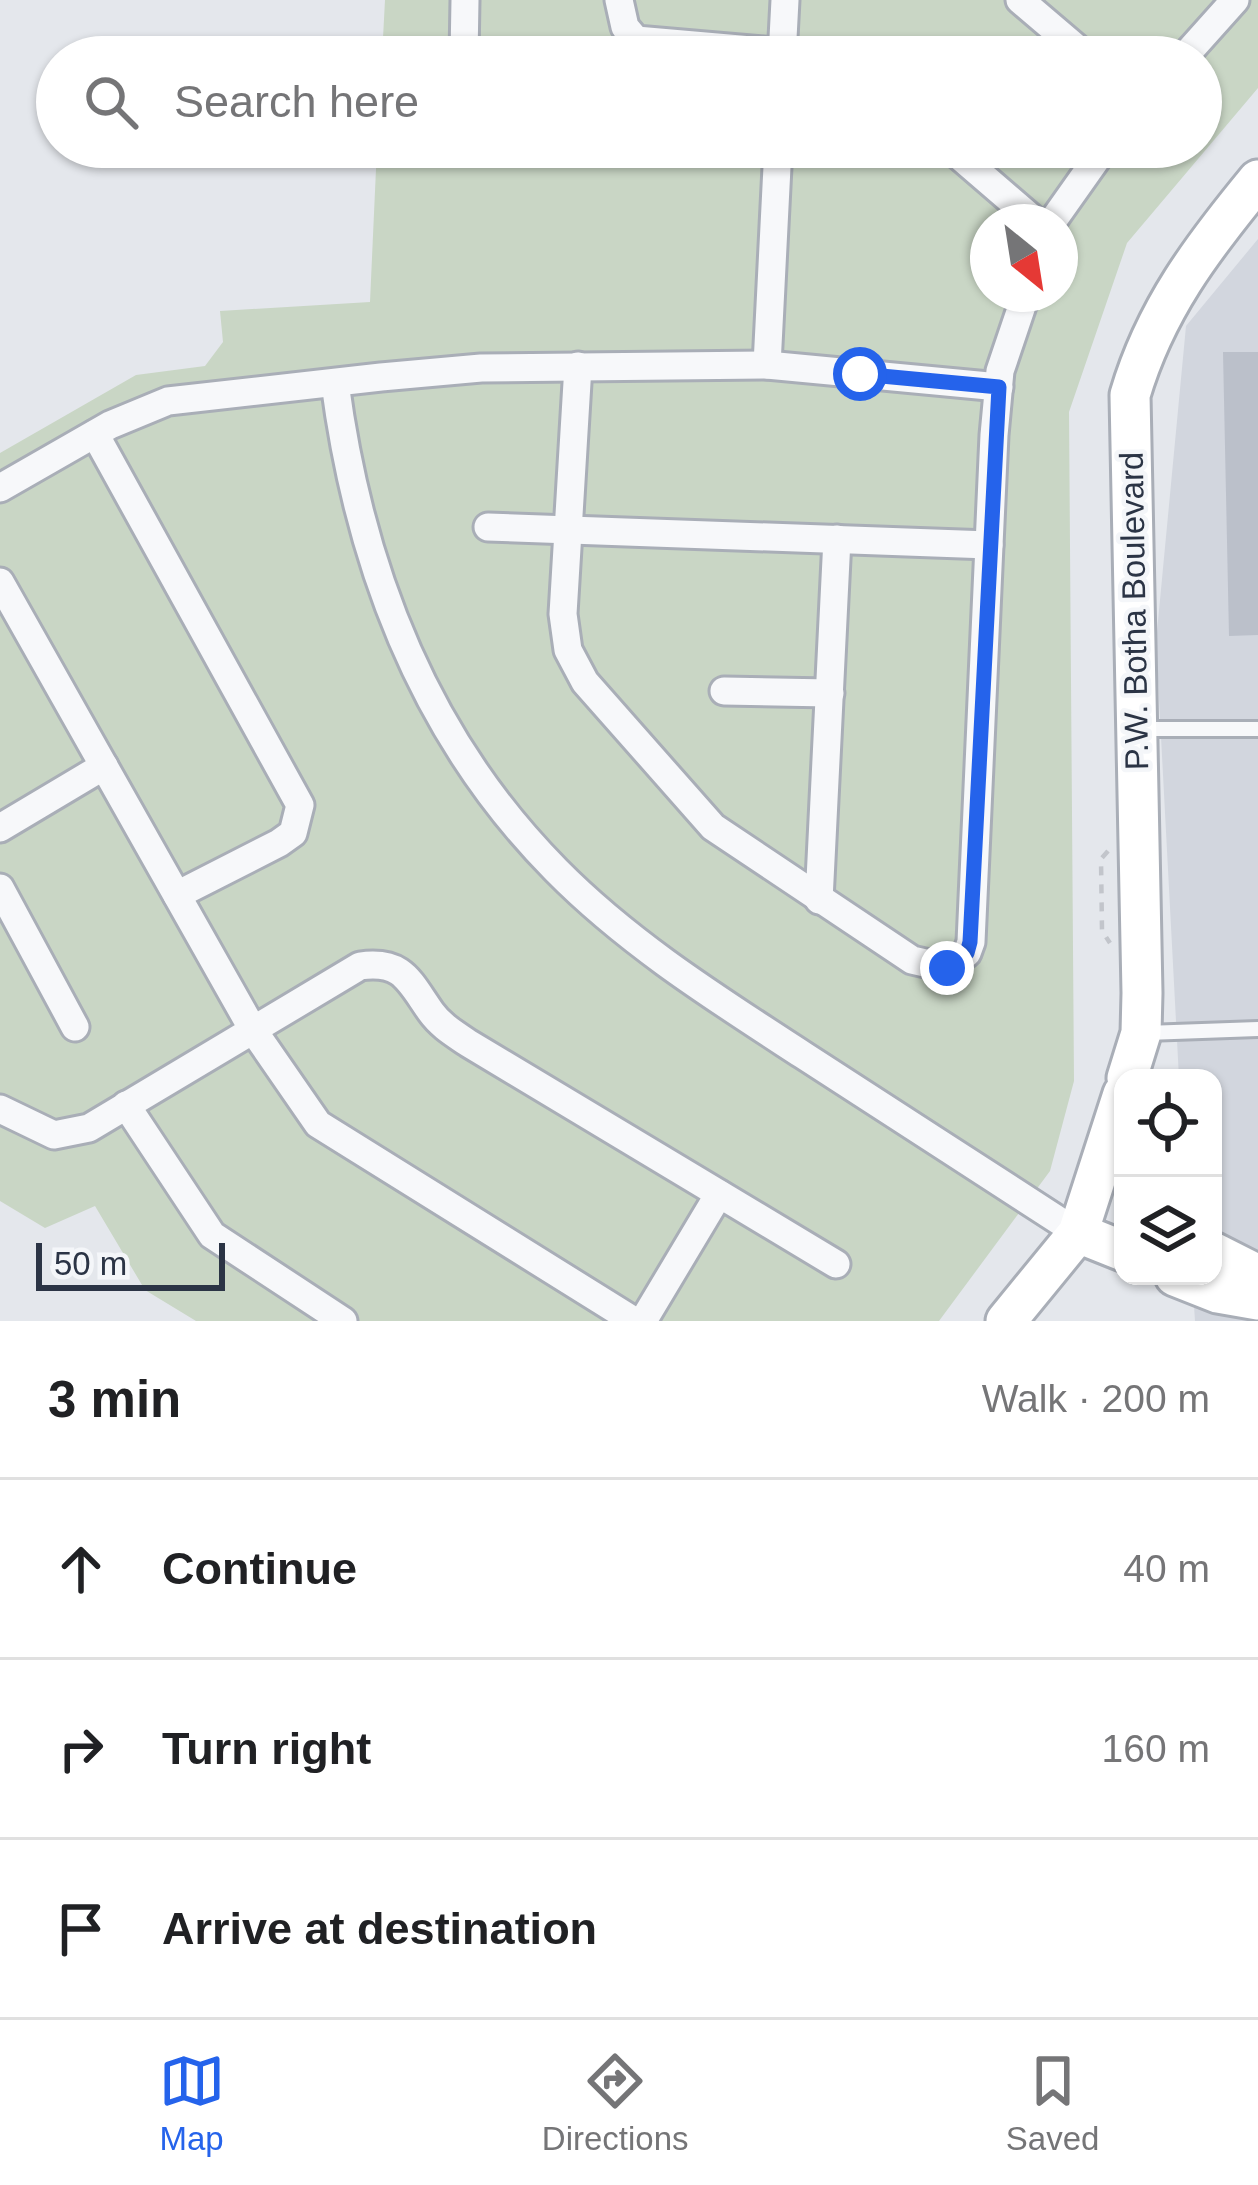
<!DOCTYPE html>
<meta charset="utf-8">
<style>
:root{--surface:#fff;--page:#f6f6f6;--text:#202124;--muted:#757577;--line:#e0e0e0;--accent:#2563eb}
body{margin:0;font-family:Helvetica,sans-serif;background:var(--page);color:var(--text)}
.controls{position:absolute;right:36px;bottom:36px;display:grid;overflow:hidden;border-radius:24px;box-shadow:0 3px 9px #0004}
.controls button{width:108px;height:108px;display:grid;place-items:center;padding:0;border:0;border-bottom:3px solid var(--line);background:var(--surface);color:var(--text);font:60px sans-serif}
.compass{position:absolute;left:970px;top:204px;width:108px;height:108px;border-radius:50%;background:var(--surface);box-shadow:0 3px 9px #0004;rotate:150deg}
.scale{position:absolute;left:36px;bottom:30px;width:189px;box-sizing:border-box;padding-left:12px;border:6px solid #2b3445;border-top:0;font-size:33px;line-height:42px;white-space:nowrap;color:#2b3445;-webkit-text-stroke:9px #f4f6f9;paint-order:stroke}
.stop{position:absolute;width:36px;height:36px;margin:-27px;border:9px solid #2563eb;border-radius:50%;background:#fff}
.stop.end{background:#2563eb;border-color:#fff;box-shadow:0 3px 12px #0008}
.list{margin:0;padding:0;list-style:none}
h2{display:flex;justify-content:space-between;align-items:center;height:156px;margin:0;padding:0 48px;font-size:51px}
h2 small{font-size:39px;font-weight:400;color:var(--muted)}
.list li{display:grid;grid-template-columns:78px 1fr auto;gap:36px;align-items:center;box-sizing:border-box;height:180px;padding:0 48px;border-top:3px solid var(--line)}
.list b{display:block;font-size:45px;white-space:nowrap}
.list em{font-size:39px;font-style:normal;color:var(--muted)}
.icon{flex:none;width:66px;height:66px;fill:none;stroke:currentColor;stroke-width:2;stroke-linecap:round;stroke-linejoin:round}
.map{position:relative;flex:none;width:1258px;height:1321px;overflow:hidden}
.search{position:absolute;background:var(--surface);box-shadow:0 3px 9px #0004;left:36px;right:36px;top:36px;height:132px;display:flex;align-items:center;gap:30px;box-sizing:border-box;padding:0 42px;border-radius:66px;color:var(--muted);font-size:45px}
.sheet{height:696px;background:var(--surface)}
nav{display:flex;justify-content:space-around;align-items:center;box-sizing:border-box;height:168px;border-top:3px solid var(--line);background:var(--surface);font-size:33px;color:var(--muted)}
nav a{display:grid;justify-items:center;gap:6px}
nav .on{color:var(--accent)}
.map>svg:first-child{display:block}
.built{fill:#d2d6de}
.green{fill:#c9d6c5;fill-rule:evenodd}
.building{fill:#bbc0ca}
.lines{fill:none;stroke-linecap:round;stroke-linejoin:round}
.lane-casing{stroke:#a9aeb7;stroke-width:20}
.street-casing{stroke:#a9aeb7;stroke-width:33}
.secondary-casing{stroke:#a9aeb7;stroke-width:45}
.path{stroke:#c2c5cb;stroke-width:4.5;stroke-dasharray:9 9;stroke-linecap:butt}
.lane{stroke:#f7f8fa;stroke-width:14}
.street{stroke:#f7f8fa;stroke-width:27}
.secondary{stroke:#fff;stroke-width:39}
.route{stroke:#2563eb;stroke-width:15}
.labels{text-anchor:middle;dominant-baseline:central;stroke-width:9;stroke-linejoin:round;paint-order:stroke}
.street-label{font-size:33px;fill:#2b3445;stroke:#f4f6f9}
</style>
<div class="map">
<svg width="1258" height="1321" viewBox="0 0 1258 1321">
<rect width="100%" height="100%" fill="#e4e7ec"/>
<path class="built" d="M1258,239V1321H1195L1192,1276H1213V1078H1179L1156,642L1186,326Z"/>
<path class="green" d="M385,0H1258V88L1127,243L1069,412L1074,1081L1050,1171L939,1321H196L145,1290L95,1206L45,1228L0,1201V453L136,375L205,366L223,342L220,311L370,302L377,147H1201V57H382ZM988,222H1060V294H988Z"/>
<path class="building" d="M1223,352H1258V635L1229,636Z"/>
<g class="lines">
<g class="lane-casing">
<g id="lane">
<path d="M1143,729H1258"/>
<path d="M1146,1033L1258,1029"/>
</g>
</g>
<g class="street-casing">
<g id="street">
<path d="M619,0L625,27L636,40L832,57"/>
<path d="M1020,0L1087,57"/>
<path d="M464,57L465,0"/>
<path d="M782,57L785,0"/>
<path d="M1184,57L1235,0"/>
<path d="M949,147L1036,222"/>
<path d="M1052,222L1105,147"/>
<path d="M767,365L778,147"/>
<path d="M578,366L563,614L568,650L585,682L713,827L912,960L947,968L967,953L971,942L994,435L1000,371L1026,294"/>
<path d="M335,383C359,566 424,737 556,870C629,944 717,999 803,1055C895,1114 986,1174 1078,1233"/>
<path d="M95,434L300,805L293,833L279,843L177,895"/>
<path d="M0,488L110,425L168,401L381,377L481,368L767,365L999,387"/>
<path d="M488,527L989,545"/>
<path d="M0,582L253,1030L318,1124L634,1321"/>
<path d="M724,691L830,693"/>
<path d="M0,828L104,766"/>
<path d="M0,888L75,1027"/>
<path d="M819,900L837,539"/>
<path d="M126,1105L212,1235L343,1321"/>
<path d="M0,1109L54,1135L89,1128L360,966C403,960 409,981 431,1012C441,1026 455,1034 468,1043L836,1264"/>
<path d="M643,1321L719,1194"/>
</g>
</g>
<g class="secondary-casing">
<g id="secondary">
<path d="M1127,1078L1141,1033L1142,993L1130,395C1155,310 1202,248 1258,180"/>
<path d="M1078,1233L1123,1251"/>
<path d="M1213,1252L1258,1275"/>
<path d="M1175,1276L1218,1293L1258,1300"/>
<path d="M1006,1321L1078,1233L1123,1094"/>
</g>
</g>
<path class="path" d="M1108,851L1101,859L1102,931L1110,943"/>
<use href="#lane" class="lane"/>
<use href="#street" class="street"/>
<use href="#secondary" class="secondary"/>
</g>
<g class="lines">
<path class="route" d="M860,374L999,387L970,942L967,953L947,968"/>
</g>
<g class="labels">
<g class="street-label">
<text transform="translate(1134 611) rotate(-91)">P.W. Botha Boulevard</text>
</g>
</g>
</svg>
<div class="controls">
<button><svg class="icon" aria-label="locate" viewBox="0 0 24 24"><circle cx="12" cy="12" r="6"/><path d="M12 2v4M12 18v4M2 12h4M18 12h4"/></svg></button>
<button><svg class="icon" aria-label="layers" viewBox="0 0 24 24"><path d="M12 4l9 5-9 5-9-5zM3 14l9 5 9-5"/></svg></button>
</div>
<svg class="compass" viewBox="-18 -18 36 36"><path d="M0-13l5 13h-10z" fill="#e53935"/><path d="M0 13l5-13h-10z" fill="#757577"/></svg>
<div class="scale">50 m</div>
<div class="stop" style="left:860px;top:374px"></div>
<div class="stop end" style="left:947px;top:968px"></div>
<div class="search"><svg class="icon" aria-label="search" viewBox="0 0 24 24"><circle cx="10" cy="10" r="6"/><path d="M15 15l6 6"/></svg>Search here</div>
</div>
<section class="sheet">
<h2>3 min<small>Walk · 200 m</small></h2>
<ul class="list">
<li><svg class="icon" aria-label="ahead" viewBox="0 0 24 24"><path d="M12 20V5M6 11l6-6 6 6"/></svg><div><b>Continue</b></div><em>40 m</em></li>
<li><svg class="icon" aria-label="right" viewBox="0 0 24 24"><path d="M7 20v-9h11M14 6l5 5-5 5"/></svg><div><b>Turn right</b></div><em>160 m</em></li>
<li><svg class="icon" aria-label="arrive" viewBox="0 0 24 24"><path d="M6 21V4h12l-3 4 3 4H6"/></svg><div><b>Arrive at destination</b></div></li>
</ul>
</section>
<nav>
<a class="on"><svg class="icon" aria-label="map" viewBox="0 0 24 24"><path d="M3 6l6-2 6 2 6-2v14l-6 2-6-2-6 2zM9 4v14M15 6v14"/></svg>Map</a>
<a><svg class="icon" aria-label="directions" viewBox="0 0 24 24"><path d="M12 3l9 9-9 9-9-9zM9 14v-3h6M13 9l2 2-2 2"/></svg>Directions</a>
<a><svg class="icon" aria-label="saved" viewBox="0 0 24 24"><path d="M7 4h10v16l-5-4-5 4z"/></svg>Saved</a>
</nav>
